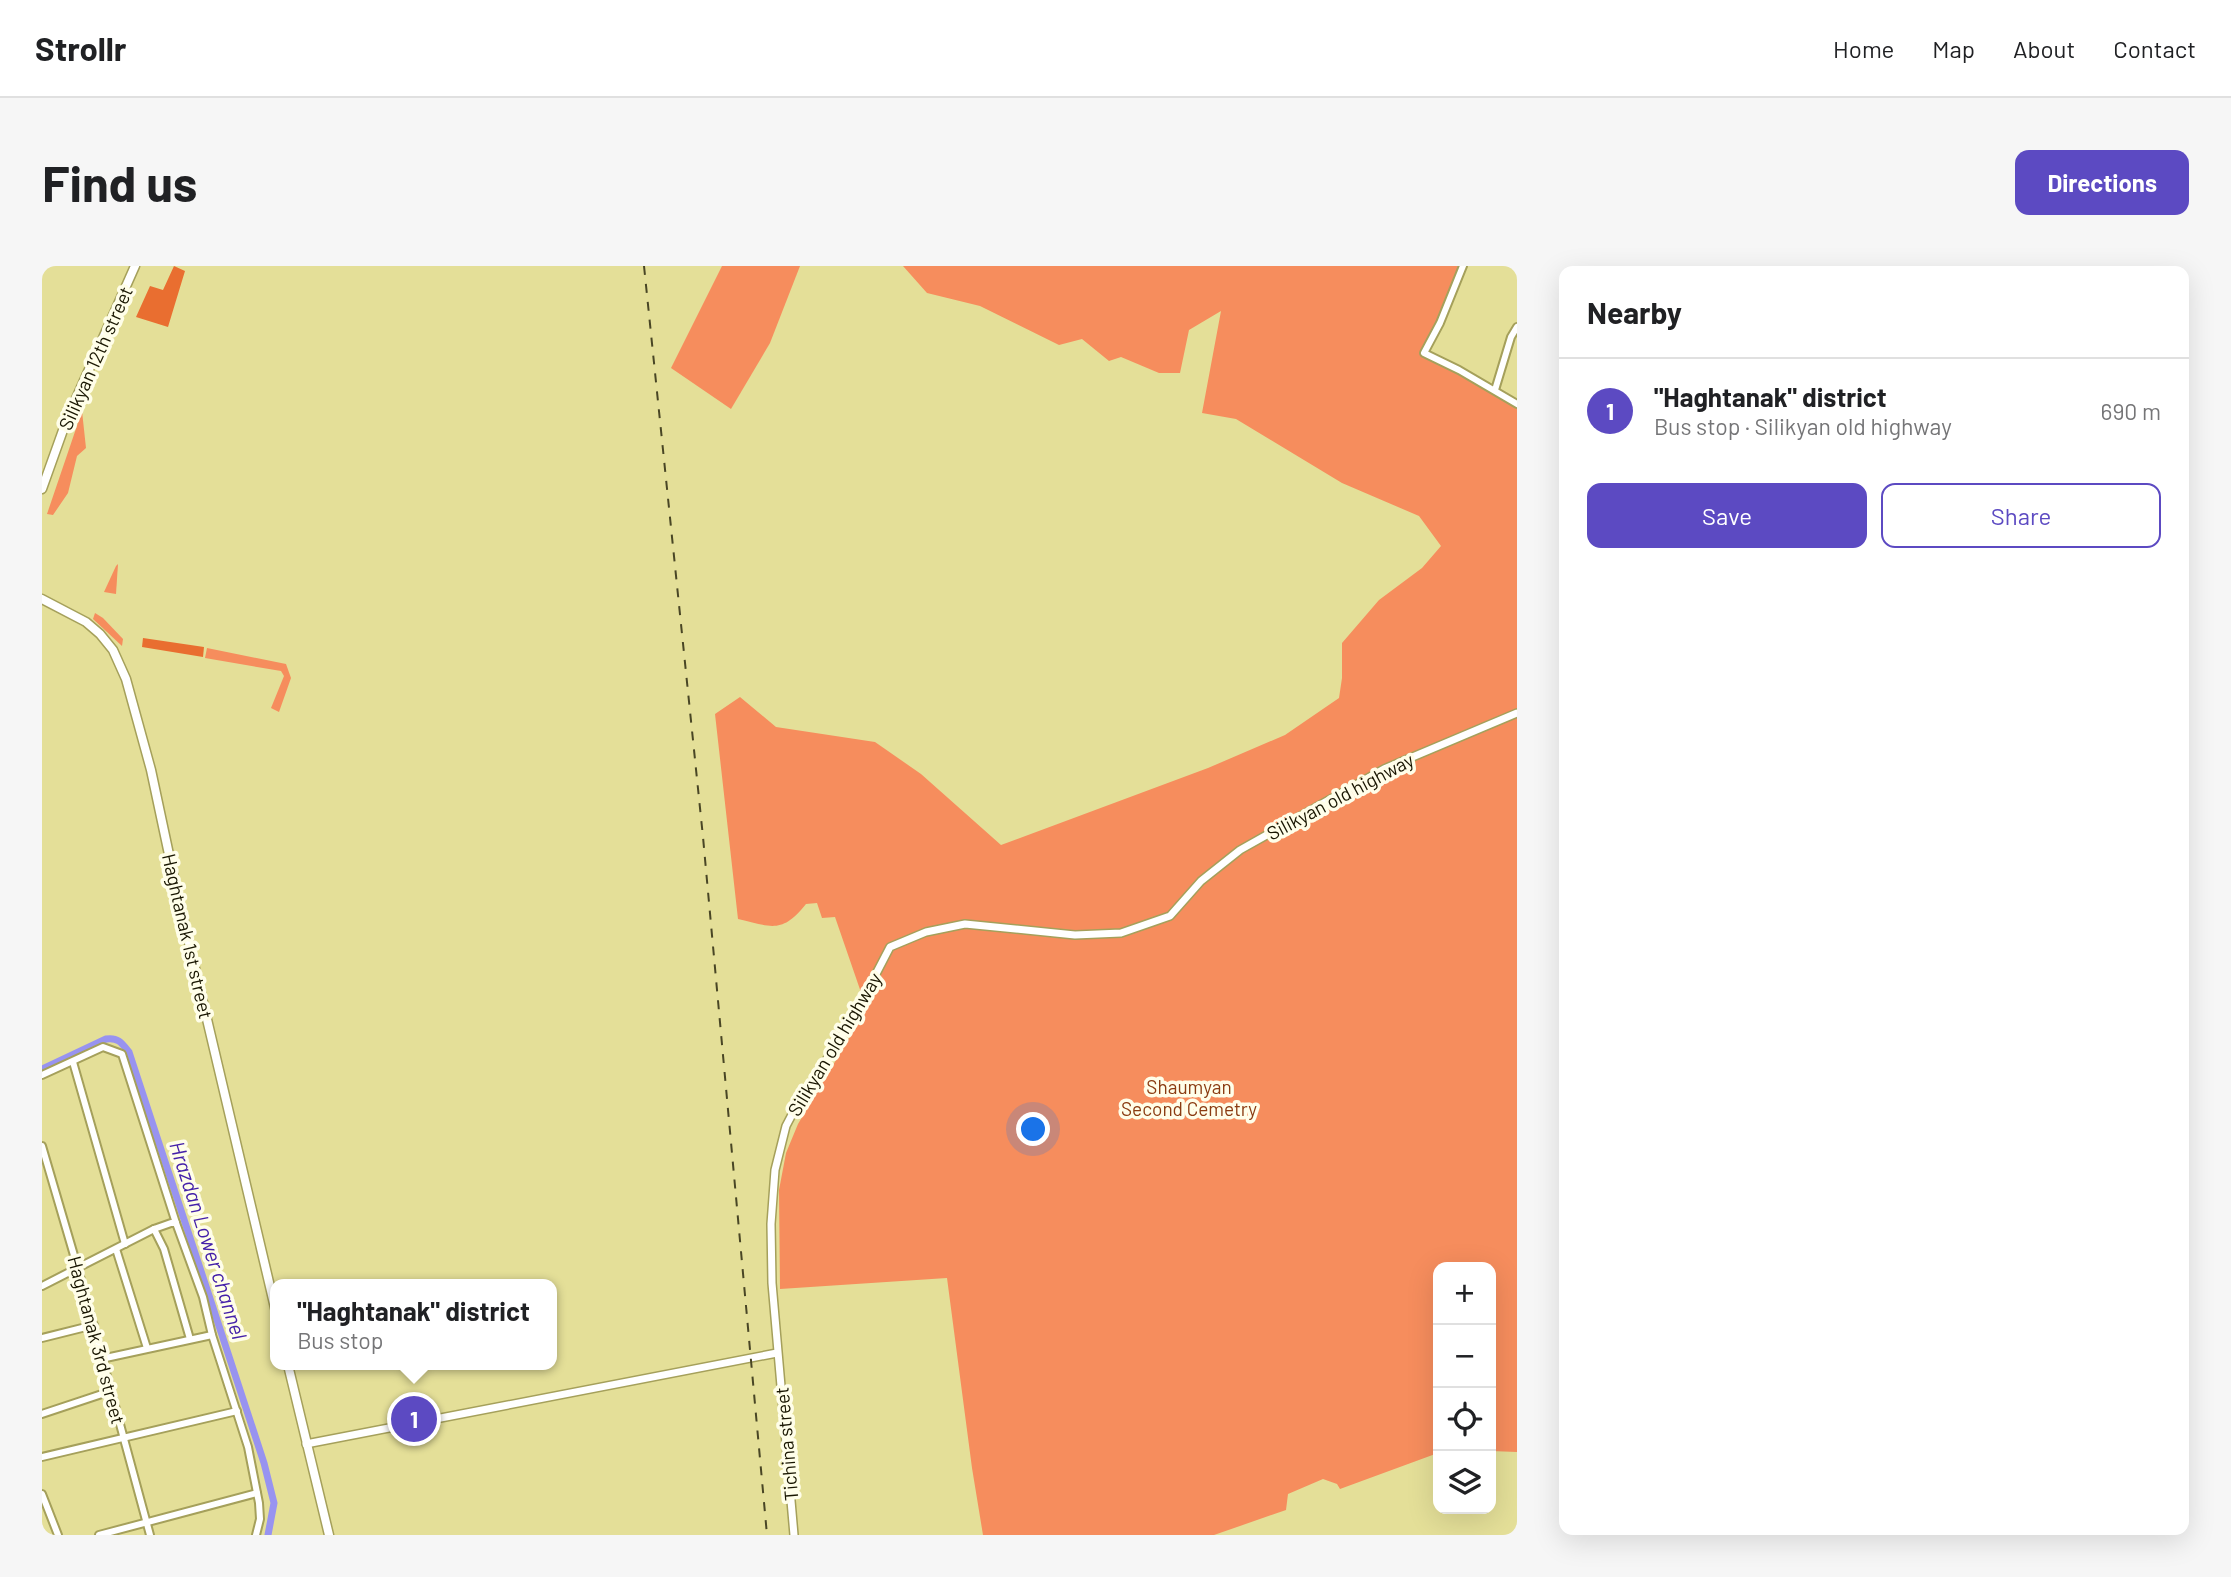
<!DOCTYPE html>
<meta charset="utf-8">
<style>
:root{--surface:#fff;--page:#f6f6f6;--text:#202124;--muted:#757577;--line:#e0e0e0;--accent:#5c4ac2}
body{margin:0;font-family:Barlow,sans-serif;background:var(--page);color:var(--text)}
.controls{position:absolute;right:21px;bottom:21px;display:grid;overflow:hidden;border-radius:14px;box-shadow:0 7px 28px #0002}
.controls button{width:63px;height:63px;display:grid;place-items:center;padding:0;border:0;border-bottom:2px solid var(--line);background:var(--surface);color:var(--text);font:35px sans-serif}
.you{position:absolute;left:992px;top:864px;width:24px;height:24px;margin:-18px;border:5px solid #fff;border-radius:50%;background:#1a73e8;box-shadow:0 0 0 10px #1a73e833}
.badge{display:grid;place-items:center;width:46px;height:46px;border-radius:50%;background:var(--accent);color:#fff;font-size:23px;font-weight:700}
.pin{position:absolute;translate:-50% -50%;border:4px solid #fff;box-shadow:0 2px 7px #0006}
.popup{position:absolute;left:228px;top:1013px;width:287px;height:91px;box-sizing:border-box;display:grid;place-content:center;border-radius:14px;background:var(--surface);filter:drop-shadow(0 2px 5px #0005);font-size:23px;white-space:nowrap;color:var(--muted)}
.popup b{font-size:26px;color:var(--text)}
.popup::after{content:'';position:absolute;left:50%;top:100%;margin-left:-14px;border:14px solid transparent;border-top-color:var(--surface)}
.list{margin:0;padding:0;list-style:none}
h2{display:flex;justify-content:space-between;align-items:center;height:91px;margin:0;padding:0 28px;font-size:30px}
h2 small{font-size:23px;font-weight:400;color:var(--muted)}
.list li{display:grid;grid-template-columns:46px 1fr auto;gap:21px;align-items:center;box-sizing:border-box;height:105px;padding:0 28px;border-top:2px solid var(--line)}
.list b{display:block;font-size:26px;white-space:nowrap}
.list p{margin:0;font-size:23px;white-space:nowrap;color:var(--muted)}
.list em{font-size:23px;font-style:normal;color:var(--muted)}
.actions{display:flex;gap:14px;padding:21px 28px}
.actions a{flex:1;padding:16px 0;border:2px solid var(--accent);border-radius:14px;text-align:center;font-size:24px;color:var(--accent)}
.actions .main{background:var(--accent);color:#fff}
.icon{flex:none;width:38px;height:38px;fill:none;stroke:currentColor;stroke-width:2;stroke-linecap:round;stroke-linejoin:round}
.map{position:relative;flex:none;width:1475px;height:1269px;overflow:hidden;border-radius:14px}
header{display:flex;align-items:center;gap:42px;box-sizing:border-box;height:98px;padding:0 35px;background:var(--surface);border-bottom:2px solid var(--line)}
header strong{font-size:33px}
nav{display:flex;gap:38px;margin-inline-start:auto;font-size:24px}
.intro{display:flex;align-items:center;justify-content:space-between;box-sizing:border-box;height:168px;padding:0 42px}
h1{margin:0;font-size:49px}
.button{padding:18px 32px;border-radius:14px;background:var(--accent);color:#fff;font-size:24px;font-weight:700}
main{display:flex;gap:42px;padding:0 42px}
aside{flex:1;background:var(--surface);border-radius:14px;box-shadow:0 7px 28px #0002}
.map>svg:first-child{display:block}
.green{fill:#f68d5d}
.forest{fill:#e96e30}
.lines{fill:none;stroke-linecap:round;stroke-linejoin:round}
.canal{stroke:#9893f0;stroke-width:7}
.minor-casing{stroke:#a5a05b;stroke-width:10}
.tertiary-casing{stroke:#a5a05b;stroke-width:10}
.secondary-casing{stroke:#a5a05b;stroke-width:11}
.minor{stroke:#fff;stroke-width:6}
.tertiary{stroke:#fff;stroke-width:7}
.secondary{stroke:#fff;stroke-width:8}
.rail{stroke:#494625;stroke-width:2;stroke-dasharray:9 9;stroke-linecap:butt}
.labels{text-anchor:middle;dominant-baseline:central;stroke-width:7;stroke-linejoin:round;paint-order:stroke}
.street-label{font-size:19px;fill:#181500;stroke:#fffee9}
.park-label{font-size:19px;fill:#8a3b11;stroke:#fffee9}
.water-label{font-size:21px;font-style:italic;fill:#4420a9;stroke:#fffee9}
</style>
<header>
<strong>Strollr</strong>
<nav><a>Home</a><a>Map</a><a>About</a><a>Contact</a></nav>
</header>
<div class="intro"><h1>Find us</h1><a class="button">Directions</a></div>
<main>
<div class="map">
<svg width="1475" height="1269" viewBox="0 0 1475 1269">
<rect width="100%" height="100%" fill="#e4df98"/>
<g class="green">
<path d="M680,0H758L728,77L689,143L629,102Z"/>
<path d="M861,0H1419L1403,42L1381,83L1475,134V1186L1449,1185V1001H1396V1187L1298,1223L1295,1218L1281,1213L1246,1228L1244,1244L1172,1269H941L930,1202L905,1012L738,1023L737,924L744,887L756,858L816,757L823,738L793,651L780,652L775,637L764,638C740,668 730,661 696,653L673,448L698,431L734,461L833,476L879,508L959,579L1166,502L1243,469L1297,432L1300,412V377L1337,334L1380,302L1399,280L1377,250L1300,217L1194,153L1160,147L1179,45L1147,64L1138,107H1117L1079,91L1067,95L1040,73L1017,79L938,40L885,27Z"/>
<path d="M40,145L44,182L35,190L26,227L11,249L5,248Z"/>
<path d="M76,298L74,328L62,326L74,300Z"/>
<path d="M53,347L61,352L81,373L80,380L51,353Z"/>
<path d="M165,382L244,398L249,412L237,446L229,442L242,410L239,405L163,392Z"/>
</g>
<g class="forest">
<path d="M132,0L143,5L126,61L94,51L108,20L121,24Z"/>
<path d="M101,372L162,381L161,391L100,381Z"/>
</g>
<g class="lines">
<path class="canal" d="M0,803L64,773C76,771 80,777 87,786L222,1197L232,1237L226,1269"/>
<g class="minor-casing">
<g id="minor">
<path d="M1421,0L1398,57L1382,87L1417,104L1475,138"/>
<path d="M1453,124L1469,71L1475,61"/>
<path d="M31,796L83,978"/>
<path d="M0,809L61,781L80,788L134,957L161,1031L170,1069L206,1181L217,1237L218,1253L214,1269"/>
<path d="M0,880L36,1003L108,1269"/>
<path d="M112,963L122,983L148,1073"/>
<path d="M74,983L105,1082"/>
<path d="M0,1020L112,963L129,957H134"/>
<path d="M0,1072L52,1059"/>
<path d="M59,1093L170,1069"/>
<path d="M0,1148L69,1125"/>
<path d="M0,1191L195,1145"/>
<path d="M0,1228L16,1269"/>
<path d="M57,1269L215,1227"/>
</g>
</g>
<g class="tertiary-casing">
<g id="tertiary">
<path d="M264,1178L735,1087"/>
<path d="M752,1269L730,1017L729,958L733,904L744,860L755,839L809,756L848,681L884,666L923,658L1033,669L1079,667L1128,650L1159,615L1198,584L1342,503L1475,447"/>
</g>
</g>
<g class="secondary-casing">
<g id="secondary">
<path d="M0,223L25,153L93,0"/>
<path d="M0,333L44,356L58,368L71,384L84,413L109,504L135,626L234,1046"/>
<path d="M246,1099L287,1269"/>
</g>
</g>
<use href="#minor" class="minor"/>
<use href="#tertiary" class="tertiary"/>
<use href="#secondary" class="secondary"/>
<path class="rail" d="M602,0L661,571L725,1269"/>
</g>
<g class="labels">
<g class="street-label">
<text transform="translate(53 92) rotate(-66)">Silikyan 12th street</text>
<text transform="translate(1298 530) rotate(-28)">Silikyan old highway</text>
<text transform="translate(146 670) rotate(77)">Haghtanak 1st street</text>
<text transform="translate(792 778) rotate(-59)">Silikyan old highway</text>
<text transform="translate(55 1074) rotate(75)">Haghtanak 3rd street</text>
<text transform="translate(744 1178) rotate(-95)">Tichina street</text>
</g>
<g class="park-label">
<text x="1147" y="820">Shaumyan<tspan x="1147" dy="22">Second Cemetry</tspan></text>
</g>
<g class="water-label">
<text transform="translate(167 974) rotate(72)">Hrazdan Lower channel</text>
</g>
</g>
</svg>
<div class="controls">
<button>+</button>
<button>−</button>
<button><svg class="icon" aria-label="locate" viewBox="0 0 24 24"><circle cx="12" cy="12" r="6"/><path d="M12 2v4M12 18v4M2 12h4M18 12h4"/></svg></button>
<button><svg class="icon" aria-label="layers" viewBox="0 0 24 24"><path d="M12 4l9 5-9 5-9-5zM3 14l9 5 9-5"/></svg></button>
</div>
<div class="you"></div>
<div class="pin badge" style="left:372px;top:1153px">1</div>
<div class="popup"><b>&quot;Haghtanak&quot; district</b>Bus stop</div>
</div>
<aside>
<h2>Nearby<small></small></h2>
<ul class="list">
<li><span class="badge">1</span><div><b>&quot;Haghtanak&quot; district</b><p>Bus stop · Silikyan old highway</p></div><em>690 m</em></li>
</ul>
<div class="actions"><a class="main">Save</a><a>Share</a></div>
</aside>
</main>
